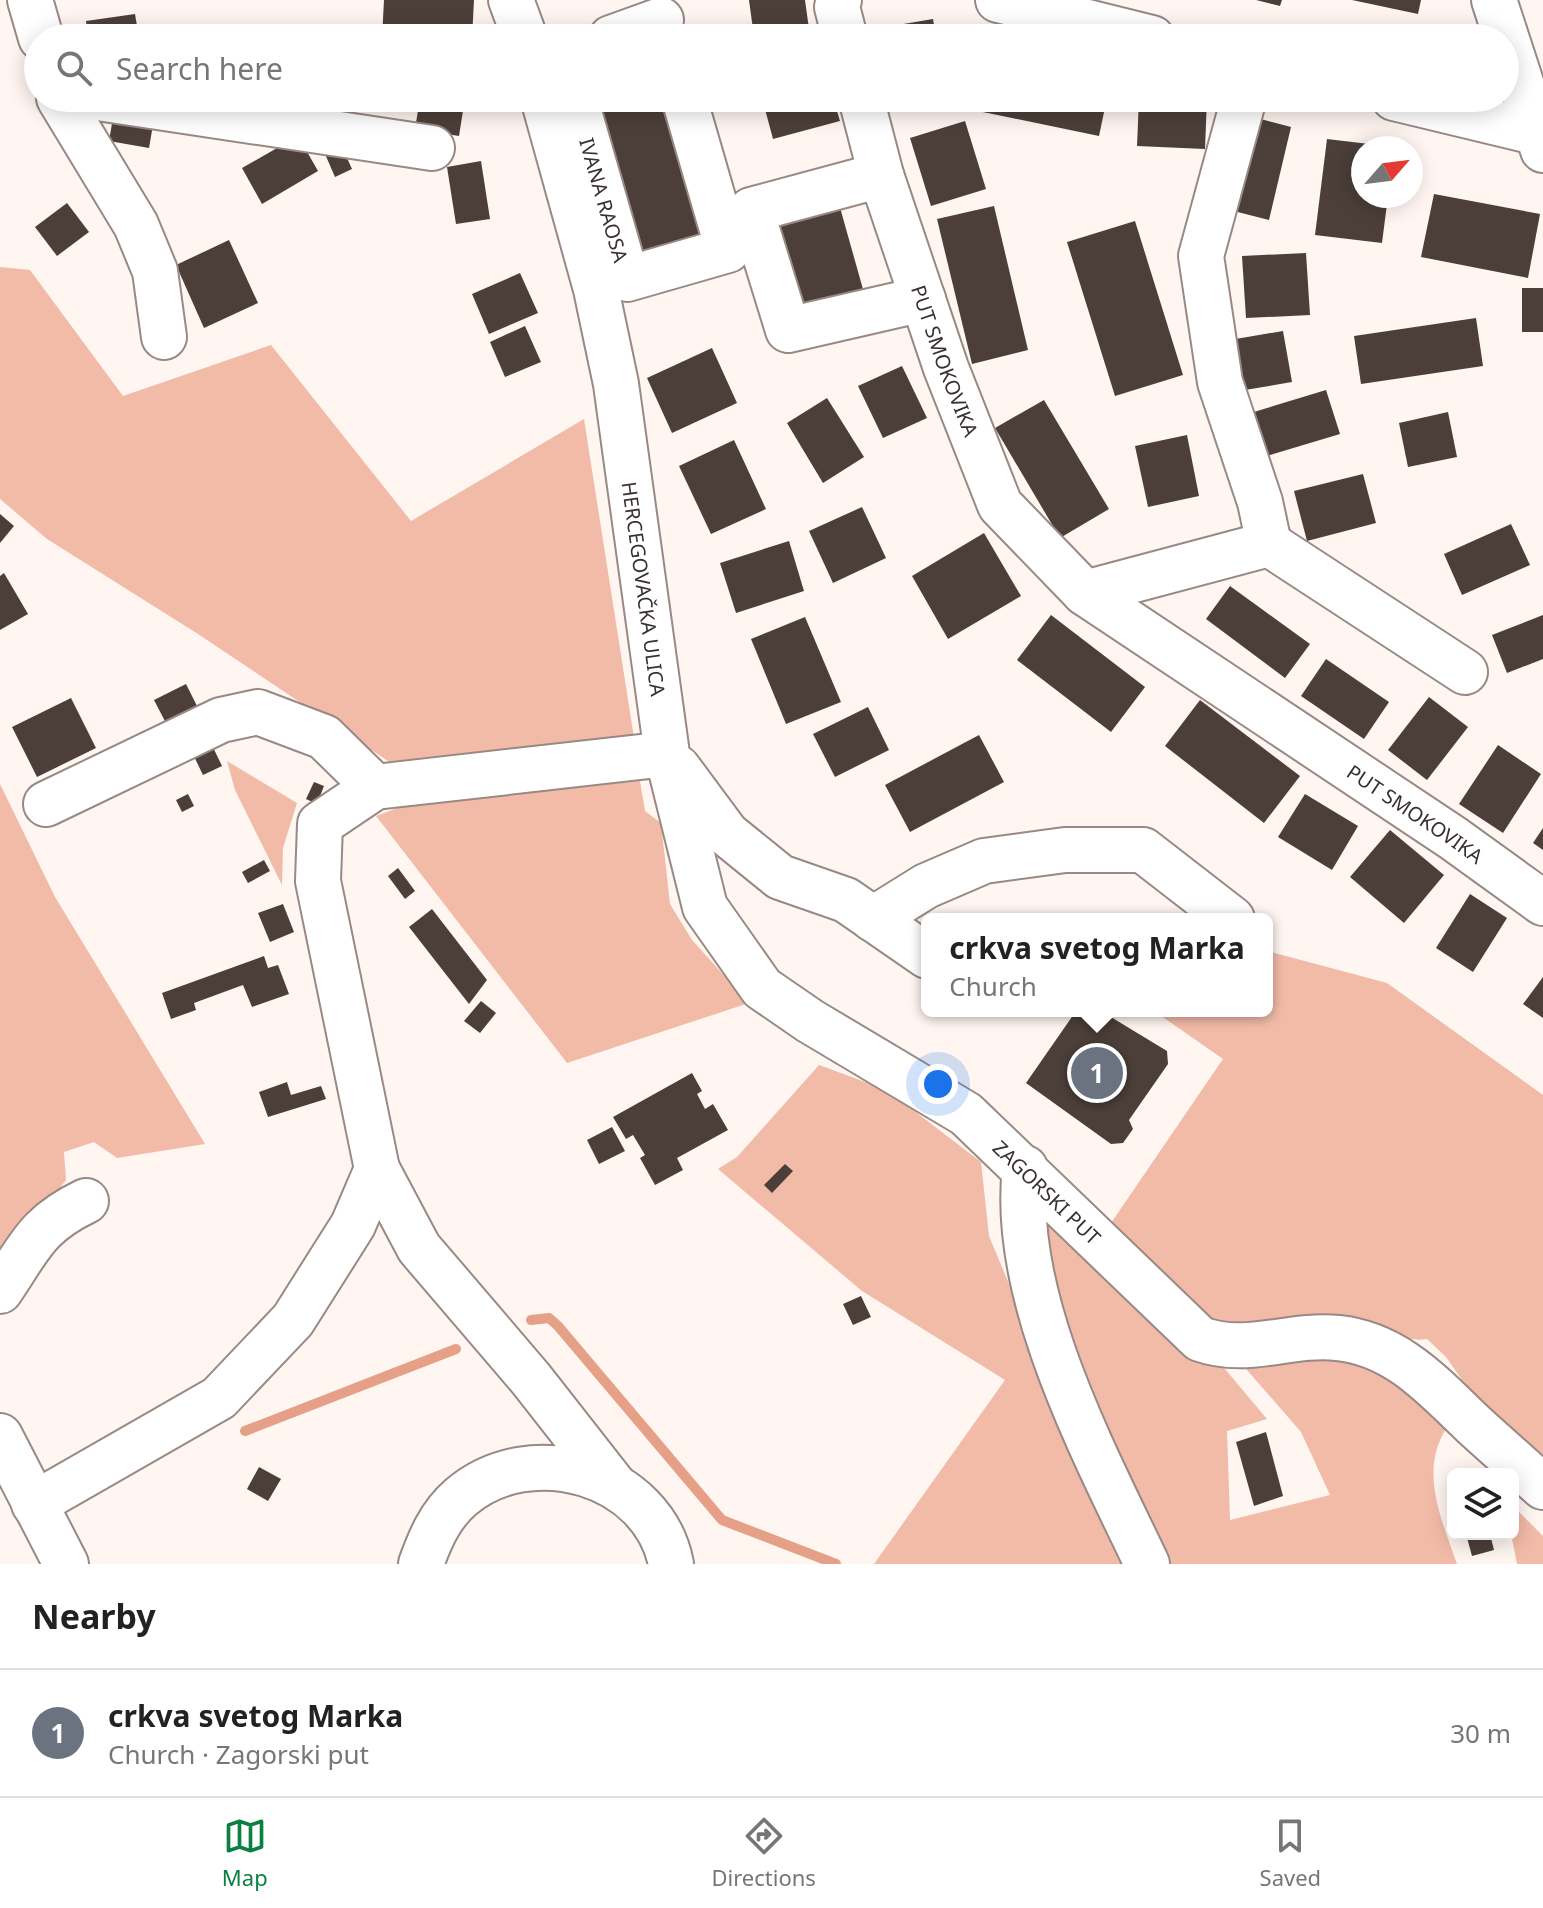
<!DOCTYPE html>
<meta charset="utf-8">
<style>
:root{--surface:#fff;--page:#f6f6f6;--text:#222;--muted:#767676;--line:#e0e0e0;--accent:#0b8043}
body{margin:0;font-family:"Noto Sans",sans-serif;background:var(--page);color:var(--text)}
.controls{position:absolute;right:24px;bottom:24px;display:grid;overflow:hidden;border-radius:12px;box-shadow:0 4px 20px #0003}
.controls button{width:72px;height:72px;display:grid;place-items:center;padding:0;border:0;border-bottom:2px solid var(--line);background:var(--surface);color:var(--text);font:40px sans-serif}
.compass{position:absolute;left:1351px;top:136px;width:72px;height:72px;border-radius:50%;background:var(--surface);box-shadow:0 4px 20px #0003;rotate:62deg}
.you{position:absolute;left:938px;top:1084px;width:28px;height:28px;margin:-20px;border:6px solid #fff;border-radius:50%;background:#1a73e8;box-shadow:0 0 0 12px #1a73e833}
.badge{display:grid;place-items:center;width:52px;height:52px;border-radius:50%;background:var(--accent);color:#fff;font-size:26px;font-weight:700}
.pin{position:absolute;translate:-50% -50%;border:4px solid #fff;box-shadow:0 2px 8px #0006}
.popup{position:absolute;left:921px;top:913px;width:352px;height:104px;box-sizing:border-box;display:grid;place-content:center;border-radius:12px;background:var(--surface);filter:drop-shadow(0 2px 6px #0005);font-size:26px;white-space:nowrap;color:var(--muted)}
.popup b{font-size:30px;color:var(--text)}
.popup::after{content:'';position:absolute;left:50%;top:100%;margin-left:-16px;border:16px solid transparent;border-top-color:var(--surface)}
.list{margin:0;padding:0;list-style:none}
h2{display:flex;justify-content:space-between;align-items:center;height:104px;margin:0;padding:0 32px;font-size:34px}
h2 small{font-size:26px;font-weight:400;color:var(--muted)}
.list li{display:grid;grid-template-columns:52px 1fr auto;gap:24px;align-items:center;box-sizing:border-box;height:128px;padding:0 32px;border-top:2px solid var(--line)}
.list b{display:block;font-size:30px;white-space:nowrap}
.list p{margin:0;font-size:26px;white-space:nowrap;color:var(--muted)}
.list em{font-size:26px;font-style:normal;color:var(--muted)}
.icon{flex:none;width:44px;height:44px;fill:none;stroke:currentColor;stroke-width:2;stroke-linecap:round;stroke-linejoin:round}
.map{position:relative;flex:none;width:1543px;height:1564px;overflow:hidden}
.search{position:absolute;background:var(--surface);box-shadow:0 4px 20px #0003;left:24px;right:24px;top:24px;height:88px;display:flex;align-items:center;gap:20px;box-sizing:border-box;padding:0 28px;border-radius:44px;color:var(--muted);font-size:30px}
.sheet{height:232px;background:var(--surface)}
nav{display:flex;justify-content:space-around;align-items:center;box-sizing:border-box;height:112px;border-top:2px solid var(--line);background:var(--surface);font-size:22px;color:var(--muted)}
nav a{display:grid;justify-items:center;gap:4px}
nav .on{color:var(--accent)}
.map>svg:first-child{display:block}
.green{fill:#f2bba8}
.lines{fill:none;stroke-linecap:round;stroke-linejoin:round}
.stream{stroke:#e5a087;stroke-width:10}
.building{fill:#4c3f3a}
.minor-casing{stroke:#988984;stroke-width:48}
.minor{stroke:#fff;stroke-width:44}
.labels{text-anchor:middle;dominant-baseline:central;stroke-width:8;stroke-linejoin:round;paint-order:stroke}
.street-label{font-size:20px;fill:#37302e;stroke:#fff}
</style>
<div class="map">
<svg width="1543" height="1564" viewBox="0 0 1543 1564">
<rect width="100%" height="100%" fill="#fff5f1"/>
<g class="green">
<path d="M0,267L30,270L123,396L271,345L411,521L584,419L634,738L397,767L198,634L47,539L0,499Z"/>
<path d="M227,761L297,803L283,848L282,885L235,790Z"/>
<path d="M640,781L645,811L661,823L670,904L692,940L749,1003L567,1063L376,816L406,805Z"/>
<path d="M0,784L55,897L205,1144L117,1158L94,1142L64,1152L66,1180L0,1265Z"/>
<path d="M1267,951L1387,983L1543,1095V1463L1478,1403L1446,1357L1427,1339C1404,1343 1388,1327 1367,1323C1318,1312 1265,1323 1216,1322L1111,1223L1223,1059L1154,1011H1267Z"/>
<path d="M819,1065L887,1090L981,1162L989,1236L1126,1564H874L1005,1380L862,1291L718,1169L737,1157Z"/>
<path d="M1046,1216L1220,1363L1267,1419L1227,1431L1230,1520L1330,1495L1301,1432L1241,1363L1355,1354L1453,1419C1416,1464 1440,1515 1457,1564H1158L1062,1350Z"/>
<path d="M1519,1512L1543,1536V1564H1517L1511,1534Z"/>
</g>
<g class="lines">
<g class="stream">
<path d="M531,1320L549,1318L558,1326L722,1520L836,1564"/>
<path d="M245,1431L456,1349"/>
</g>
</g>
<g class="building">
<path d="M384,0H474L472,38H382Z"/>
<path d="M749,0H805L809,29L754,37Z"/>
<path d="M1256,0H1282L1280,6Z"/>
<path d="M1352,0H1421L1418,14Z"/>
<path d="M135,14L139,38H88L86,21Z"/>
<path d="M933,19L936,38H882L880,28Z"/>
<path d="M420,98H465L459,136L415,129Z"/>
<path d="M586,98H659L703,237L637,258Z"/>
<path d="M762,98H833L840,121L773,139Z"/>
<path d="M975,98H1107L1099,136L973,110Z"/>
<path d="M1139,98H1207L1205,149L1137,146Z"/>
<path d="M114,112L154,119L149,148L109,141Z"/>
<path d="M1245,115L1291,127L1269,220L1222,208Z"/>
<path d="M965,121L986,189L931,206L910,138Z"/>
<path d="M298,136L318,171L262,204L242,168Z"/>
<path d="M1327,139L1386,146L1363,148V196H1388L1382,243L1315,235Z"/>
<path d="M342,147L352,169L335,177L325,154Z"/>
<path d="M481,161L490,219L456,224L447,167Z"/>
<path d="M1434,194L1540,214L1528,278L1421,257Z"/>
<path d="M67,203L89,232L57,256L35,227Z"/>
<path d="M839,204L866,300L801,315L773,224Z"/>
<path d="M994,206L1028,350L972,364L937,219Z"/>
<path d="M1135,221L1183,375L1115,396L1067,242Z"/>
<path d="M229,240L258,303L204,328L176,265Z"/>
<path d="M1306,253L1310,315L1246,318L1242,256Z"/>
<path d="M520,273L538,313L489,334L472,294Z"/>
<rect x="1522" y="288" width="21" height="44"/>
<path d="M1476,318L1483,366L1361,384L1354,336Z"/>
<path d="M525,326L541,362L505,377L490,342Z"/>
<path d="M1283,331L1292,382L1233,392L1224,341Z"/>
<path d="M712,348L737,403L672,433L647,378Z"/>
<path d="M902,366L927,418L883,438L858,386Z"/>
<path d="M1326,390L1340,434L1267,456L1254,412Z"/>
<path d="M827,398L864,457L823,483L787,423Z"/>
<path d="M1044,400L1109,509L1060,538L995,428Z"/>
<path d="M1448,412L1457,457L1408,467L1399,423Z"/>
<path d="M1187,435L1199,496L1148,507L1135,446Z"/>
<path d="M734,440L766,509L711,534L679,466Z"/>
<path d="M1363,474L1376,523L1307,541L1294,491Z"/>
<path d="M862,507L886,558L833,583L809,531Z"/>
<path d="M0,514L14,526L0,543Z"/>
<path d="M1511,524L1530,565L1462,595L1444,554Z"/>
<path d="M984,533L1021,596L948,639L912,576Z"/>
<path d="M789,541L804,591L736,613L720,563Z"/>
<path d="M4,573L28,614L0,630V576Z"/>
<path d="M1230,586L1310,644L1285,678L1206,619Z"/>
<path d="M1051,615L1145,687L1111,732L1017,660Z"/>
<path d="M1543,615V659L1507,673L1492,635Z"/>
<path d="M805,617L841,702L786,724L751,639Z"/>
<path d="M1326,659L1389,702L1364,739L1301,696Z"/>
<path d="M186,684L199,710L168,727L154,700Z"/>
<path d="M1429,697L1468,727L1427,780L1388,750Z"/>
<path d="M71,698L96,748L37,777L12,727Z"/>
<path d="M1200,700L1300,776L1264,823L1165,746Z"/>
<path d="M868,707L889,750L835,777L813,734Z"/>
<path d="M979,735L1004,782L910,832L885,785Z"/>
<path d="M209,739L222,766L203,775L190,748Z"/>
<path d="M1498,745L1541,774L1503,833L1459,804Z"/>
<path d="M314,782L324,786L317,804L306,799Z"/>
<path d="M188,794L194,806L182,812L176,800Z"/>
<path d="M1305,794L1358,826L1332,870L1278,837Z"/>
<path d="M1543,828V850L1533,843Z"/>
<path d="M1390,830L1444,875L1404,923L1350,877Z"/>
<path d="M264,860L270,871L248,883L242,872Z"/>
<path d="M398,868L415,891L405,899L388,876Z"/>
<path d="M1470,894L1507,918L1473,972L1436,948Z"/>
<path d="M283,904L294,932L270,942L258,913Z"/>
<path d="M432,909L487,980L469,1004L409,927Z"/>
<path d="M264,956L268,968L278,965L289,994L252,1007L243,985L194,1003L196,1010L171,1019L162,993Z"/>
<path d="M1543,977V1018L1523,1004Z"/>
<path d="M481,1001L496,1013L480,1033L464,1021Z"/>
<path d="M1076,1011H1101L1167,1051L1168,1064L1129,1120L1133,1129L1123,1143L1111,1144L1026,1083Z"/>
<path d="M692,1073L702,1091L697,1094L705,1109L713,1104L728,1130L677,1158L683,1170L655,1185L640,1158L645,1155L633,1135L626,1139L613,1117Z"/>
<path d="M287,1082L291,1095L321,1086L326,1099L268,1117L259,1092Z"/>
<path d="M612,1127L625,1151L599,1164L587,1140Z"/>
<path d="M785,1164L793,1171L772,1193L764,1185Z"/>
<path d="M861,1296L871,1317L853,1325L843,1304Z"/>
<path d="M1266,1432L1283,1496L1254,1506L1236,1442Z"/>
<path d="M259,1467L281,1479L268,1501L247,1489Z"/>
<path d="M1466,1534H1490L1494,1550L1472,1556Z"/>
</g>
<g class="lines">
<g class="minor-casing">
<g id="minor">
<path d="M30,0L41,38"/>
<path d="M511,0L525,38"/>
<path d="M839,0L837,7L845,38"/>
<path d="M998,0L1152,38"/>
<path d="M1494,0L1543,150"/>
<path d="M611,38L661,20"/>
<path d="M59,98L136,225L155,271L164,337"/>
<path d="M98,98L432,148"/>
<path id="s1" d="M543,98L596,289L616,384L667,754L705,907L762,988L810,1021L966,1114L1200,1339C1248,1356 1288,1333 1338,1338C1397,1344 1434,1387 1474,1425C1497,1446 1520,1466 1543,1487"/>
<path id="s2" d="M575,98L627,279L728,250L684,98"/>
<path id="s3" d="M861,98L881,175L946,368L1000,505L1085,593L1453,838L1543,903"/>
<path d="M1244,98L1201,256L1220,382L1260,502L1269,544"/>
<path d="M1394,98L1543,134"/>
<path d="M881,175L751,210L788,330L923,299"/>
<path d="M1085,593L1269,544L1465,672"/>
<path d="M678,768L727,834L780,877L846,900L927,956"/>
<path d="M46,804L221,720L258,712L324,737L375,787"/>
<path d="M873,919L926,886L984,861L1065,850H1143L1232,919"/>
<path d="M1025,1168C1010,1296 1093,1450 1147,1564"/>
<path d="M377,1169L419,1248L531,1379L614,1485"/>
<path d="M0,1291C30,1247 36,1225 86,1201"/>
<path d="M0,1436L66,1564"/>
<path d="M34,1504L219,1398L293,1320L353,1225L377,1169L318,881L320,824L375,787L667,754"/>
<path d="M421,1564C430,1539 440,1515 461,1497C530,1438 653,1472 671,1564"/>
</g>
</g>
<use href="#minor" class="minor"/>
</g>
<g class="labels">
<g class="street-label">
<text stroke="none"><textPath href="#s2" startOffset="106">IVANA RAOSA</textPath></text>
<text stroke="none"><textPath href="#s3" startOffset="276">PUT SMOKOVIKA</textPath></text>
<text stroke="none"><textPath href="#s1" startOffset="502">HERCEGOVAČKA ULICA</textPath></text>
<text stroke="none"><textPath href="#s3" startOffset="950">PUT SMOKOVIKA</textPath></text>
<text stroke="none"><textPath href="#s1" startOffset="1278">ZAGORSKI PUT</textPath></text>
</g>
</g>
</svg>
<div class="controls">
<button><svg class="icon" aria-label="layers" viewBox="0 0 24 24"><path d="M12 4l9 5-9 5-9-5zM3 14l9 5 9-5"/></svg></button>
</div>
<svg class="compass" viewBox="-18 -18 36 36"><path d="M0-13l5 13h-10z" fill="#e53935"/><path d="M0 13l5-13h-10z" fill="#767676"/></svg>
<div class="you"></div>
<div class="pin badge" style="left:1097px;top:1073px;background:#6b7280">1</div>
<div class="popup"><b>crkva svetog Marka</b>Church</div>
<div class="search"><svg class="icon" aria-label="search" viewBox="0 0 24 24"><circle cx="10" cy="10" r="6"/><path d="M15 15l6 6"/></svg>Search here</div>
</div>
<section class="sheet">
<h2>Nearby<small></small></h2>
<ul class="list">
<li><span class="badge" style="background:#6b7280">1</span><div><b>crkva svetog Marka</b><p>Church · Zagorski put</p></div><em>30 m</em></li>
</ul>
</section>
<nav>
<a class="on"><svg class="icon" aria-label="map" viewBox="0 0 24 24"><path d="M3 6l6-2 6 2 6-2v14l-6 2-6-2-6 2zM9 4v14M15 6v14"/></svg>Map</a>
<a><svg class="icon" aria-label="directions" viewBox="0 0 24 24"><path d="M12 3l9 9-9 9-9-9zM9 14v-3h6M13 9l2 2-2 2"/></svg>Directions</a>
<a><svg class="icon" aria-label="saved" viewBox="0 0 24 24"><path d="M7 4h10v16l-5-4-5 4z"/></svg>Saved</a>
</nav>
